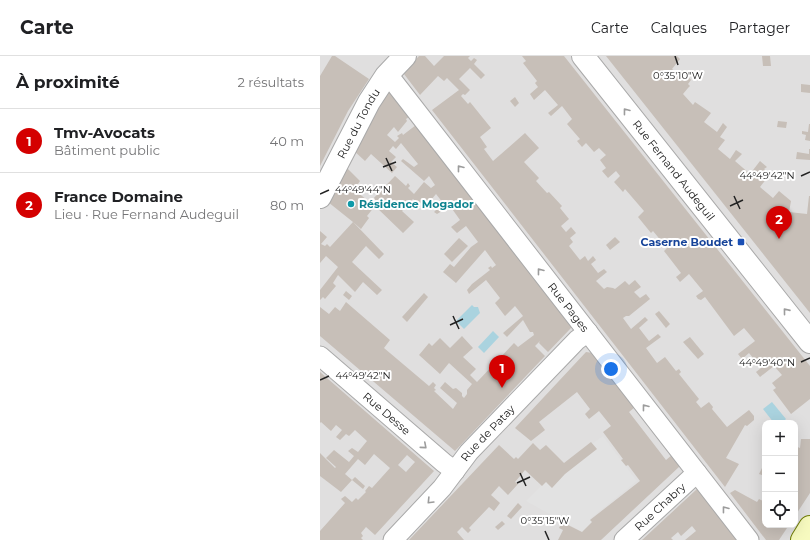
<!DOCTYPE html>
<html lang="fr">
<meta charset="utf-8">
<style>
:root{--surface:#fff;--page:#f2f2f2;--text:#202124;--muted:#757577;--line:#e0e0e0;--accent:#d40000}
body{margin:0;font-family:Montserrat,sans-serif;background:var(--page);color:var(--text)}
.controls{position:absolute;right:12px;bottom:12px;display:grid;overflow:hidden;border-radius:8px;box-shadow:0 4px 16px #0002}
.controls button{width:36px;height:36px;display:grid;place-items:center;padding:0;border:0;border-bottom:1px solid var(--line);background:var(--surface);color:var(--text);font:20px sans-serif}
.you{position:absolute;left:291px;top:313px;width:14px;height:14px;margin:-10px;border:3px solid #fff;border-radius:50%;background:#1a73e8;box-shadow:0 0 0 6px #1a73e833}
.badge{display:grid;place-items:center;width:26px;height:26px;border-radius:50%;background:var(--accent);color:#fff;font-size:13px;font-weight:700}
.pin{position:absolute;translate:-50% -33px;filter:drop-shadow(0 1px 2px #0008)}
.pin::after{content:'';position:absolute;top:21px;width:14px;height:12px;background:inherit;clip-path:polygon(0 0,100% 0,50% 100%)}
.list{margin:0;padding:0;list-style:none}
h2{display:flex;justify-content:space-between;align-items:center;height:52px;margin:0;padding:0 16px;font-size:17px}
h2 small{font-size:13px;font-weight:400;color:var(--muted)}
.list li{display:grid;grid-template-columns:26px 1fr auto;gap:12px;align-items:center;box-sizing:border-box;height:64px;padding:0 16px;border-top:1px solid var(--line)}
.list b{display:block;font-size:15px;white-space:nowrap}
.list p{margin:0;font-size:13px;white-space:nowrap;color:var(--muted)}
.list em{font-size:13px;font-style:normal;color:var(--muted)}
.icon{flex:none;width:22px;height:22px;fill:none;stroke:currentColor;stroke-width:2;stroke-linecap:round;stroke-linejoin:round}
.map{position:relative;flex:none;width:490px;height:484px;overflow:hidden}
header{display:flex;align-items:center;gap:24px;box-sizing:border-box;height:56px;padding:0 20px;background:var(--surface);border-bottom:1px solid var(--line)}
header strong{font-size:19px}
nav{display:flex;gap:22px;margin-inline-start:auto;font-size:14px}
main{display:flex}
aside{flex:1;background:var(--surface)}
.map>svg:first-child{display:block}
.residential{fill:#e0dfdf;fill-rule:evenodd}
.parking{fill:#e2e2e2}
.water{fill:#aad3df}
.building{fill:#c7bfb8;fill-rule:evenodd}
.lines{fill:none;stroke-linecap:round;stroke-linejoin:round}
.minor-casing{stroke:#a9a9a9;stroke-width:21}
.tertiary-casing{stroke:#a9a9a9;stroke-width:24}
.secondary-casing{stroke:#707d05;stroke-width:24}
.minor{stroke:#fff;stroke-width:19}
.tertiary{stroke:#fff;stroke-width:22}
.secondary{stroke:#f7fabf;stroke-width:22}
.oneway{stroke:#9c9c9c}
.ticks{fill:none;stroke:#222;stroke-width:1.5}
.culture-dot{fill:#0f9aa8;stroke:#fff;stroke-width:1.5}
.transit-dot{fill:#1a4fb4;stroke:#fff;stroke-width:1.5}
.labels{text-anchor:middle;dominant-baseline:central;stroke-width:4;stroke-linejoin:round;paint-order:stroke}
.street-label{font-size:11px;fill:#222;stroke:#fff}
.culture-label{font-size:11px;font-weight:bold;fill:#0d838f;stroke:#fff;text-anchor:start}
.transit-label{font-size:11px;font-weight:bold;fill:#164399;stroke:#fff;text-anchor:end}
.ticks-label{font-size:10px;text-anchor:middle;fill:#222;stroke:#fff;stroke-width:4;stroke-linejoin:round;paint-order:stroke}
</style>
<header>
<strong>Carte</strong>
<nav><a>Carte</a><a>Calques</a><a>Partager</a></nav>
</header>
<main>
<aside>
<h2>À proximité<small>2 résultats</small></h2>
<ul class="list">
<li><span class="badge">1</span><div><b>Tmv-Avocats</b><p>Bâtiment public</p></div><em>40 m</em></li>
<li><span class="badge">2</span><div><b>France Domaine</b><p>Lieu · Rue Fernand Audeguil</p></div><em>80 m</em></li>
</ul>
</aside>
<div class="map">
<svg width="490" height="484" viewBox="0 0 490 484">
<rect width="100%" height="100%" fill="#f2efe9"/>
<path class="residential" d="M0,0H490V484H0ZM445,367H475V469H445Z"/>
<path class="parking" d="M283,380L317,425L270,463L272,466L262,476L206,445L243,408Z"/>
<g class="water">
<path d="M152,249L154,251H158L160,257L144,273L136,265Z"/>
<path d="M173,275L179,281L164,297L158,291Z"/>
<path d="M452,346L466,363L462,367H454L443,353Z"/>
</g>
<g class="building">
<path d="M12,0H15L49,23L28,55L0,110V20Z"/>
<path d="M99,0H105L114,10L124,0H150L148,2L151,5L154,2L157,4L154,8L165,19L161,23L150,12L139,23L150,34L145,39L143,38L141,40L148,48L150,46L171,72L160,81L167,91L164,93L173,105L205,77L219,92L204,106L219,122L216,125L227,137L229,136L242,150L240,152L249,163L241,170L246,176L251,171L256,177L250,182L253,186L249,190L260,204L265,200L268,205L273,200L276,204L271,208L278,217L284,213L287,216L276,225L284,233L287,231L293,232L295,233L305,225L309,229L315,224L321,231L314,236L320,242L326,238L330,243L309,260H306L303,262L311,273L325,261L328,264L319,272L329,285L338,278L341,281L326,292L337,307L345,301L356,315L359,313L361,316L359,318L379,343L376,346L381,352L389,346L393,351L392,353L407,371L429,354L434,360V364L427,370L425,369L406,402L419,408L405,431L112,54L139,34L127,22L124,25L118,20L100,39L84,18V16Z"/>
<path d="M202,0H244L490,310V343L471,358L453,334L456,332L452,327L462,319L454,310L440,321L436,316L441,312L429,297L422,303L418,298L435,285L424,272L414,280L385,241L381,244L378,243L376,240L383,235L369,218L360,226L356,221L361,217L344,195L347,192L333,175L331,177L318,161L324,155L305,133L303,136L294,126L300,120L296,115L288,122L282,115L286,112L280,104L286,99L279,92L274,96L266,87L262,91L257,85L260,83L247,68L252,63L242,50L231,60L228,57L238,49L225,34L214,44L210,38L218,31L215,27L217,25L203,7L206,5Z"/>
<path d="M286,0H357L360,3L352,13L364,22L367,19L371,24L368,28L370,30L368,32L363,38L373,49L375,46L391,57L384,66L397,76L403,67L407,71L400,81L405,84L398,93L410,103L416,94L422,98L415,105L430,118L440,105L447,111L444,113L450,118L440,131L453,142L459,135L471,145L469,156L487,158L489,140H490V257Z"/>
<path d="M442,0H450L451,10H443Z"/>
<path d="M481,28L490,29V37L481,36Z"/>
<path d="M68,35H69L89,61L86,63L87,65L78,76L74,71L67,79L75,86L79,82L77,80L82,77L83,79L96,69L252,269L251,272L228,296L219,287L220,285L215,290L225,300L135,395L0,280V251L9,258L15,251L20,255L26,246L70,284L64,292L109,330L113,326L116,329L114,332L116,334L114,335L133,353L137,347L120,332L125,326L133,333L136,332L142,337V340L144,342L147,338V334L152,328L129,307L120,318L99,299L109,287L112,290L120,282L130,292L142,280L153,292L143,301L156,313L150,319L157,326L194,287L198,291L214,279L213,276H210L203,264L187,281L183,277L203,260L195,250L185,260L175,247L180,242L166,224L149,238L147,234L152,228L170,214L168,212L171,210L172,212L176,209L165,194L136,227L123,216L130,208L134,211L151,191L158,186L146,170L137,177L131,171L140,164L130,150L117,158L114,156L123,147L116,138L107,149L102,145L99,148L93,143L82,155L94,166L83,177L55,150L47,160L49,162L41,173L33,166L64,198L59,203L46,190L32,206L62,234L57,239L43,226L35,236L18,219L13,227L16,230L5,243L3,241L0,244V234L18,211L6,200L0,207V175L7,181L1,188L5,190L7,188L10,191L33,166L8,146L16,136L14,134L22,124L19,121L25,110L40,125L34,134L50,146L75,120L86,130L88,127L90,130L88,132L94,138L104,126L111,132L115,129L109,120L104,125L81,105L83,103L94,111L98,108L81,87L76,93L73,90L69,95L76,101L71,106L77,111L72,117L51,98L45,105L33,94Z"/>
<path d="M195,41L199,47L195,51L190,45Z"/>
<path d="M458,65L467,66L466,72L457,71Z"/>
<path d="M489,68H490V85L485,84L486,79L482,78V75L488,76Z"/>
<path d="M489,93H490V104L476,103L477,96L489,98Z"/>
<path d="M295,181L300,186L290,194L286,189Z"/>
<path d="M139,182L148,190L132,206L124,198Z"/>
<path d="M26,235L32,240L29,244L23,239Z"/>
<path d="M104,237L108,241L87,266L82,261Z"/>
<path d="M339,255L350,268L346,272L335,258Z"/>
<path d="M370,281L384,298L378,303L363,286Z"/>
<path d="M266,296L273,297L315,351L309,356L346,404L352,399L360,410L281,484H238L243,474L239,472L242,466L262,476L272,466L270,464L320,425L308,409L306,410L301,404L303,403L283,376L291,370L279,355L269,363L265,358L270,353L257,336L219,366L225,374L211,385L195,372Z"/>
<path d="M0,316L114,415L55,479L46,471L41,477L43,480L41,482L43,484H0V475L25,447L21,443L25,440L32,446L36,442L38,444L46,436L45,435L49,430L52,432L70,412L54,398L45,409L38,403L25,418L32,424L21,436L0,420V397L15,412L16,411L6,402L14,394L29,406L34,400L28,395L32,392L38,396L47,385L35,374L29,380L26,378L20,384L16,381L22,374L16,369L11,375L1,366L0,367ZM87,399L95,406L86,416L78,409Z"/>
<path d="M481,383H490V437L475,460V390L480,392Z"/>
<path d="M271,386L277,393L245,418L232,432L226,426L222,430L205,414L195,426L198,428L188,439L179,430L171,439L180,447L174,455L169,451L149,472L151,474L148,477L142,471L137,476L144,484H89L179,389L194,403L196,401L198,403L213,387L220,394L226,389L244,407Z"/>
<path d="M442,412L445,414V420L439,418Z"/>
<path d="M35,421L45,430L43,433L32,424Z"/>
<path d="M377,433L417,484H365L376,475L372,470L361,480L358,476L351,482L353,484H322Z"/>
<path d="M415,434L437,446L439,443L445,446V469H469L459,484H446L410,437Z"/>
<path d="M198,447L202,451L191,463L187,460Z"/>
<path d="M182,465L185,468L178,474L175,471Z"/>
</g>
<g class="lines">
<g class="minor-casing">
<g id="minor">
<path id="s1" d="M66,20L73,25L429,484"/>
<path id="s2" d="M0,300L124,407L135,415"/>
<path id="s3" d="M73,484L122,432L149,396L257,284L268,276"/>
<path id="s4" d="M304,484L369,424L377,417"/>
</g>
</g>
<g class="tertiary-casing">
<g id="tertiary">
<path id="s5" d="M263,0L490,286"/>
<path id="s6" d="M0,141L49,46L66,20L85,0"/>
</g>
</g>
<g class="secondary-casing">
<path id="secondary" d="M482,484L490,471"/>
</g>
<use href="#minor" class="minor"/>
<use href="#tertiary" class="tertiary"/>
<use href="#secondary" class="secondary"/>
</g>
<defs><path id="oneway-chevron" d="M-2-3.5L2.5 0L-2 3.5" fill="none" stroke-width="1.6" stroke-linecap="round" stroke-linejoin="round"/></defs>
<g class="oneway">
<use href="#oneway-chevron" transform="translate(306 55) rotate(-128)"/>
<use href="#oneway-chevron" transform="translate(140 112) rotate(-128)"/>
<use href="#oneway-chevron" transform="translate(220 215) rotate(-128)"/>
<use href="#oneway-chevron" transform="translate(466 255) rotate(-129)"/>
<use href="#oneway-chevron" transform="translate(325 351) rotate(-128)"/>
<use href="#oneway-chevron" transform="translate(104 390) rotate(41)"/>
<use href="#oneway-chevron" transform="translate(110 445) rotate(134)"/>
<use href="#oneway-chevron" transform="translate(405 453) rotate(-128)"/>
</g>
<path class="ticks" d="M355,0L358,9M66,102L72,115M63,111L76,106M481,120L490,116M0,138L9,134M414,140L420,153M410,150L423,144M133,260L139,273M130,269L143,263M481,306L490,302M0,324L9,320M200,417L206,430M197,427L210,421M225,475L229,484"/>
<circle class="culture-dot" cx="31" cy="148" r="4"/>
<rect class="transit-dot" x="417" y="182" width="8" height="8" rx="2"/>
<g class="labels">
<g class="street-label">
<text stroke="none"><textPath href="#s6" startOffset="83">Rue du Tondu</textPath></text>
<text stroke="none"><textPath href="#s5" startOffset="146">Rue Fernand Audeguil</textPath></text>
<text stroke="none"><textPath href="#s1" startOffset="295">Rue Pages</textPath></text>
<text stroke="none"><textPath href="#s2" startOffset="88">Rue Desse</textPath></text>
<text stroke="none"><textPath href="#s3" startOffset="143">Rue de Patay</textPath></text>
<text stroke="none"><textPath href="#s4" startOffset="49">Rue Chabry</textPath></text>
</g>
<g class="culture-label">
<text x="39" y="148">Résidence Mogador</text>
</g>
<g class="transit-label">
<text x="413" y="186">Caserne Boudet</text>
</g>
</g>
<g class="ticks-label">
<text x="358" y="23">0°35'10"W</text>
<text x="447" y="123">44°49'42"N</text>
<text x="43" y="137">44°49'44"N</text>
<text x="447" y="310">44°49'40"N</text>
<text x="43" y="323">44°49'42"N</text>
<text x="225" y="468">0°35'15"W</text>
</g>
</svg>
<div class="controls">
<button>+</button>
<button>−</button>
<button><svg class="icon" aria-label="locate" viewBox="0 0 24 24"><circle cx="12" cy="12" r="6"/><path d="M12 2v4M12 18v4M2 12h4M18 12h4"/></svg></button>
</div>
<div class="you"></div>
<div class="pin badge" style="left:182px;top:332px">1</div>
<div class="pin badge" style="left:459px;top:183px">2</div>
</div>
</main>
